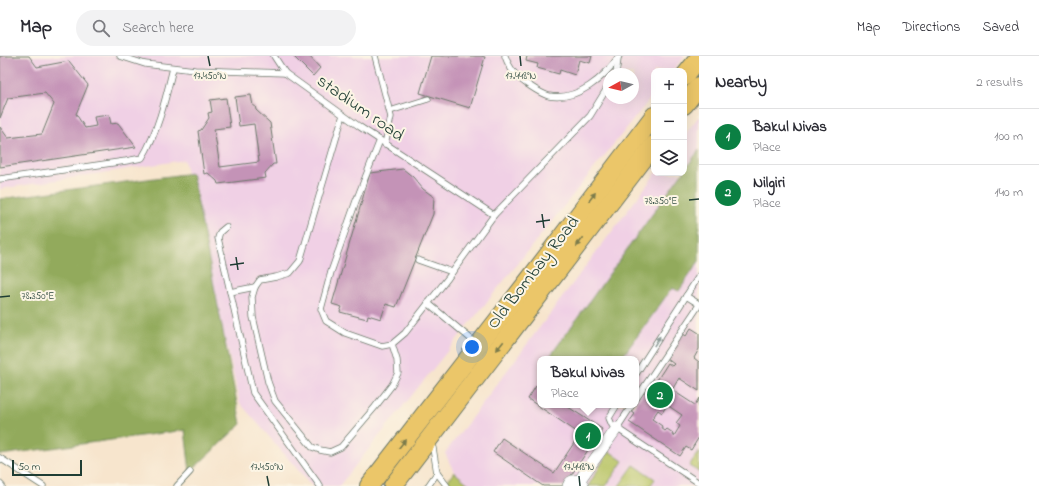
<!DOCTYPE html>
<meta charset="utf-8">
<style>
:root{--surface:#fff;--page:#f2f2f3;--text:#2b2b33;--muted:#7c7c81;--line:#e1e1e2;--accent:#0b8043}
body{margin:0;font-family:"Indie Flower",sans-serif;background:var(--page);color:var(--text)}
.controls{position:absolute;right:12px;top:12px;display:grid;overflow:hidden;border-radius:8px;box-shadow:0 4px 16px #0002}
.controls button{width:36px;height:36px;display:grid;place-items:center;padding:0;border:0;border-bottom:1px solid var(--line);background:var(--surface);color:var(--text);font:20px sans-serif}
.compass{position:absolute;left:603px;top:12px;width:36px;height:36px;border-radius:50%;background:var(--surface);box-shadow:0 4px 16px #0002;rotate:262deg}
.scale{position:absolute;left:12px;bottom:10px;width:70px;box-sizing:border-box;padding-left:4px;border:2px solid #1f3d34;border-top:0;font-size:11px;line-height:14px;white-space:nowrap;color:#1f3d34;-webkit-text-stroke:3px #fcf5e5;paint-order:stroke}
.you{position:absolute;left:472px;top:291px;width:14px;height:14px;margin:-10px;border:3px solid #fff;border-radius:50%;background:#1a73e8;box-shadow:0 0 0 6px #1a73e833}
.badge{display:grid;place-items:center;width:26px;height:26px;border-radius:50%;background:var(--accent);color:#fff;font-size:13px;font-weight:700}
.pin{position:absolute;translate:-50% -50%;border:2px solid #fff;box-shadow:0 1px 4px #0006}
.popup{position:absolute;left:537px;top:300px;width:102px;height:52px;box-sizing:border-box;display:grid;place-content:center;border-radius:8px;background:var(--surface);filter:drop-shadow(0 1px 3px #0005);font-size:13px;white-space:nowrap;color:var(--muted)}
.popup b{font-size:15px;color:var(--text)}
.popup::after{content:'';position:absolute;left:50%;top:100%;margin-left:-8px;border:8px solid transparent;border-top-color:var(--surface)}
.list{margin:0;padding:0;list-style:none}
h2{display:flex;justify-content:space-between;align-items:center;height:52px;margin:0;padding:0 16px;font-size:17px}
h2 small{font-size:13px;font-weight:400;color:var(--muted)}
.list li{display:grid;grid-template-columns:26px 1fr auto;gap:12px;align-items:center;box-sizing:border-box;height:56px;padding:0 16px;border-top:1px solid var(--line)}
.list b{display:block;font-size:15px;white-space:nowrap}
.list p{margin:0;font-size:13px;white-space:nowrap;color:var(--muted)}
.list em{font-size:13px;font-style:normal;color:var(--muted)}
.icon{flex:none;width:22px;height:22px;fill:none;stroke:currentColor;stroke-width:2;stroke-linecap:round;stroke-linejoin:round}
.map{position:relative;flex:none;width:699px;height:430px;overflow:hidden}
header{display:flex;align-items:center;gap:24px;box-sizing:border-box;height:56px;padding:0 20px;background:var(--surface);border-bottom:1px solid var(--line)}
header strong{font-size:19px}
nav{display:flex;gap:22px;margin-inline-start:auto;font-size:14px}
.search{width:280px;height:36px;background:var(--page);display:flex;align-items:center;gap:10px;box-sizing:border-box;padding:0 14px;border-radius:22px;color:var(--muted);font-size:15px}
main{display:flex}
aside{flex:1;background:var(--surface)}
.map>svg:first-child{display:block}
.built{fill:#f0d0e5;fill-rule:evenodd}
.green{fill:#b9c567;stroke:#6c814e}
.forest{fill:#92aa5c;stroke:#587448}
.building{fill:#c493b7;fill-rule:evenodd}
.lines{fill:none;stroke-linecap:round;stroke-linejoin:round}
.lane-casing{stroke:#6b786a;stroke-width:7}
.street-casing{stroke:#6b786a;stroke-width:12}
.primary-casing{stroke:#6b786a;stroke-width:20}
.lane{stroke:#fff;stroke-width:5.5}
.street{stroke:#fff;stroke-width:11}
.primary{stroke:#ebc669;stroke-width:18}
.oneway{fill:#7b7b4c}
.oneway2{fill:#8f9e9a}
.ticks{fill:none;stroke:#1f3d34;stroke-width:1.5}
.labels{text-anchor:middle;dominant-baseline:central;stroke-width:4;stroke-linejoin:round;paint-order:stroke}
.street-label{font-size:18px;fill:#1f3d34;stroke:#fcf5e5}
.ticks-label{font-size:10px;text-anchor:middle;fill:#1f3d34;stroke:#fcf5e5;stroke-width:4;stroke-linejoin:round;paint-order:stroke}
</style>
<header>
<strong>Map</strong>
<div class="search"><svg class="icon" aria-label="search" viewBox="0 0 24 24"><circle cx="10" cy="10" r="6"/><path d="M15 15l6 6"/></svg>Search here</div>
<nav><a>Map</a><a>Directions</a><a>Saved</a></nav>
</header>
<main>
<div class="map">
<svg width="699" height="430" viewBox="0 0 699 430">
<rect width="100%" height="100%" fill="#fcf5e5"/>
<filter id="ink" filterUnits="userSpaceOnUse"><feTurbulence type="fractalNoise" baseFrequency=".025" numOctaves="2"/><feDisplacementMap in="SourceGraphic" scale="8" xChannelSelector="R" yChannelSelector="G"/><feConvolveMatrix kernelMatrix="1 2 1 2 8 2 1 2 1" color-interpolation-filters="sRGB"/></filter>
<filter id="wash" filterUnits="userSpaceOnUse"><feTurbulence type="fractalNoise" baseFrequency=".012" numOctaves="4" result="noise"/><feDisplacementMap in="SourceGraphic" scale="16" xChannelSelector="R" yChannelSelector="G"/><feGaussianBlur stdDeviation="0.9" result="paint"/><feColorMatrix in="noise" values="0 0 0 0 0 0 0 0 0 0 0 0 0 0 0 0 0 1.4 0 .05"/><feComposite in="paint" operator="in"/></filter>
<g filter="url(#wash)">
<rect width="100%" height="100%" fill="#f7e5cd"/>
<g class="built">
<path d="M0,0H685L672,15H654V38L339,430H312L240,347L184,104L0,133ZM609,18H633V42H609Z"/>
<path d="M699,60V430H471L454,416L445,397L656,117H684V80ZM540,303H636V349H540Z"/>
</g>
<g class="green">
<path d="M609,395L623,405L606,430H588Z"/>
<path d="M699,395V416L689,410Z"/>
<path d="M634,409L655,423L650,430H619Z"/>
<path d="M454,416L471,430H444Z"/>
</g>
<g class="forest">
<path d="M699,94V205L679,235L672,232L623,300L627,303H548L682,117H684V115Z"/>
<path d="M192,117L241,368L190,416L185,374L0,399V143Z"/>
</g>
<g id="blocks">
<g class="building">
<path d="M0,0H29L37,11L69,5L88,29L76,58L85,72L96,70L94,61L109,59L111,68L118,67L136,91L0,111V71L8,82L42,78L54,48L45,37L8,42L0,62Z"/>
<path d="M293,0H309L320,12L313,20Z"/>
<path d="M431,0H481L485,1L470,52L420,37Z"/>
<path d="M527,0H592L590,7L579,4L575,19L560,14L559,18L537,12L538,8L526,5Z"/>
<path d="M251,39L253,50H255L256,54L270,67L276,108H273L265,117L266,122L218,128L217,125L208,117L204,118L198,75L201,74L209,62L208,57L212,56L210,44L226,42L230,71L214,73L220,111L259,106L254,68L239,70L235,41Z"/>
<path d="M403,113L413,121L423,133L434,141L433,158L396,251L386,248L381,263L368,259L367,263L340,256L342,251L332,248L370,117Z"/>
<path d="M691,272L699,277V293L694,302L699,306V335L679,322L672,334L695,349L699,342V381L691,394L686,391L680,400L629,366L635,358L631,355L636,349L648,328L656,334L658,332L654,329L668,307L672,310L674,308L666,302L682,277L686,280ZM667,349L682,359L676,367L680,370L674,380L672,379L673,377L667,373L665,375L661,372L662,370L652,363L658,354L662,357Z"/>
<path d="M536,330L540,332V349H565L602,373L564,430H543L493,396L502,382L554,417L580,378L528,343Z"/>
</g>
</g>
</g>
<g filter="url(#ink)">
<use href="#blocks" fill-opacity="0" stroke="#6b786a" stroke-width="1"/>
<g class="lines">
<g class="lane-casing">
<g id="lane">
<path d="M120,0L145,8L195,14L285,17L360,71L494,159"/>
<path d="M274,0L285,17"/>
<path d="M375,0L391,61L385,88"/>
<path d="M505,0C510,14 517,22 530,30C536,34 542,38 549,40C578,45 604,22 619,0"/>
<path d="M616,18L618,3"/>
<path d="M390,55L428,43"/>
<path d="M343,59L300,205L290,217L276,221L260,224L255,231L252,241L253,261L268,326L275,345L312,391L320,394L330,396L341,391L375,351L392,329L398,317L397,304L392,288"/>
<path d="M380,84L356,145L331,216L321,253L326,265L345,277L382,290L392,288L405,277L448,222L494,159L590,60L609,29"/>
<path d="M0,123L126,105L142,102C158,76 166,41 173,12"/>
<path d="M226,171L220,176L218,182L253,337L320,430"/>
<path d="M418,204L452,216"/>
<path d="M230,236L255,231"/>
<path d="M686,240L699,248"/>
<path d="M428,247L477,288"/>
<path d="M636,318L699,220"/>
<path d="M636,343L699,249"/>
<path d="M617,349L609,362L612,369L699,427"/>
<path d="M617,372L632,349"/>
<path d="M428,388L433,392L437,417L428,430"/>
<path d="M0,402L43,430"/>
<path d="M437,417L447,430"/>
<path d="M0,428L2,430"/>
<path d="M177,430L190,416"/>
</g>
</g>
<g class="street-casing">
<g id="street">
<path d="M579,425L617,372"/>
<path d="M568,430C570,424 574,424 579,425L583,429"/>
</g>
</g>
<g class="primary-casing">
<g id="primary">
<path d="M684,21L699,2"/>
<path d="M684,49L699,30"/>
<path d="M369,430L529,224L654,60"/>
<path d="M393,430L654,89"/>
</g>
</g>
<use href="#lane" class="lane"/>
<use href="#street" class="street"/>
<use href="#primary" class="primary"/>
</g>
<defs><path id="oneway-solid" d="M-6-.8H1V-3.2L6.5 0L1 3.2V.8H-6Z"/></defs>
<g class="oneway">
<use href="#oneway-solid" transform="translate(592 141) rotate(-53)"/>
<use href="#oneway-solid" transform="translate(580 186) rotate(127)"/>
<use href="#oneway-solid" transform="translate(500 290) rotate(128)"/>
<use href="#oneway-solid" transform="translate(402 388) rotate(-52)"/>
</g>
<use class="oneway2" href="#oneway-solid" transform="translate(657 285) rotate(-58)"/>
</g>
<path class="ticks" d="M208,0L210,10M520,0L521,10M689,144L699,143M542,158L544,172M536,166L550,164M236,201L238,214M230,209L244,207M0,241L10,240M267,420L269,430M579,420L580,430"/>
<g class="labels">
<g class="street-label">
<text transform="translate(360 53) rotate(35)">stadium road</text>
<text transform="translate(534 217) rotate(-52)">Old Bombay Road</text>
</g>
</g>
<g class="ticks-label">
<text x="210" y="23">17.450°N</text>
<text x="521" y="23">17.448°N</text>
<text x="661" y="148">78.350°E</text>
<text x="38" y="243">78.350°E</text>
<text x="267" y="414">17.450°N</text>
<text x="579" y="414">17.448°N</text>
</g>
</svg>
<div class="controls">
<button>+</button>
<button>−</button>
<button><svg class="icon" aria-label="layers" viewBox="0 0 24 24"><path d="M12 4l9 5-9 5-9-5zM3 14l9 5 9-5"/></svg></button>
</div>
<svg class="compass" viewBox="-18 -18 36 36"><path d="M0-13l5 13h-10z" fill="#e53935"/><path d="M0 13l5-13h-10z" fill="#7c7c81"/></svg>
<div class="scale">50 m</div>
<div class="you"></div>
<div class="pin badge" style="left:588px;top:380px">1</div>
<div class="popup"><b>Bakul Nivas</b>Place</div>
<div class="pin badge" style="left:660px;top:339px">2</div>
</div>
<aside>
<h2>Nearby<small>2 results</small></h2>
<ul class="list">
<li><span class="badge">1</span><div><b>Bakul Nivas</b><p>Place</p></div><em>100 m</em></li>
<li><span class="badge">2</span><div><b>Nilgiri</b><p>Place</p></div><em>140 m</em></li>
</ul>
</aside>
</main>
